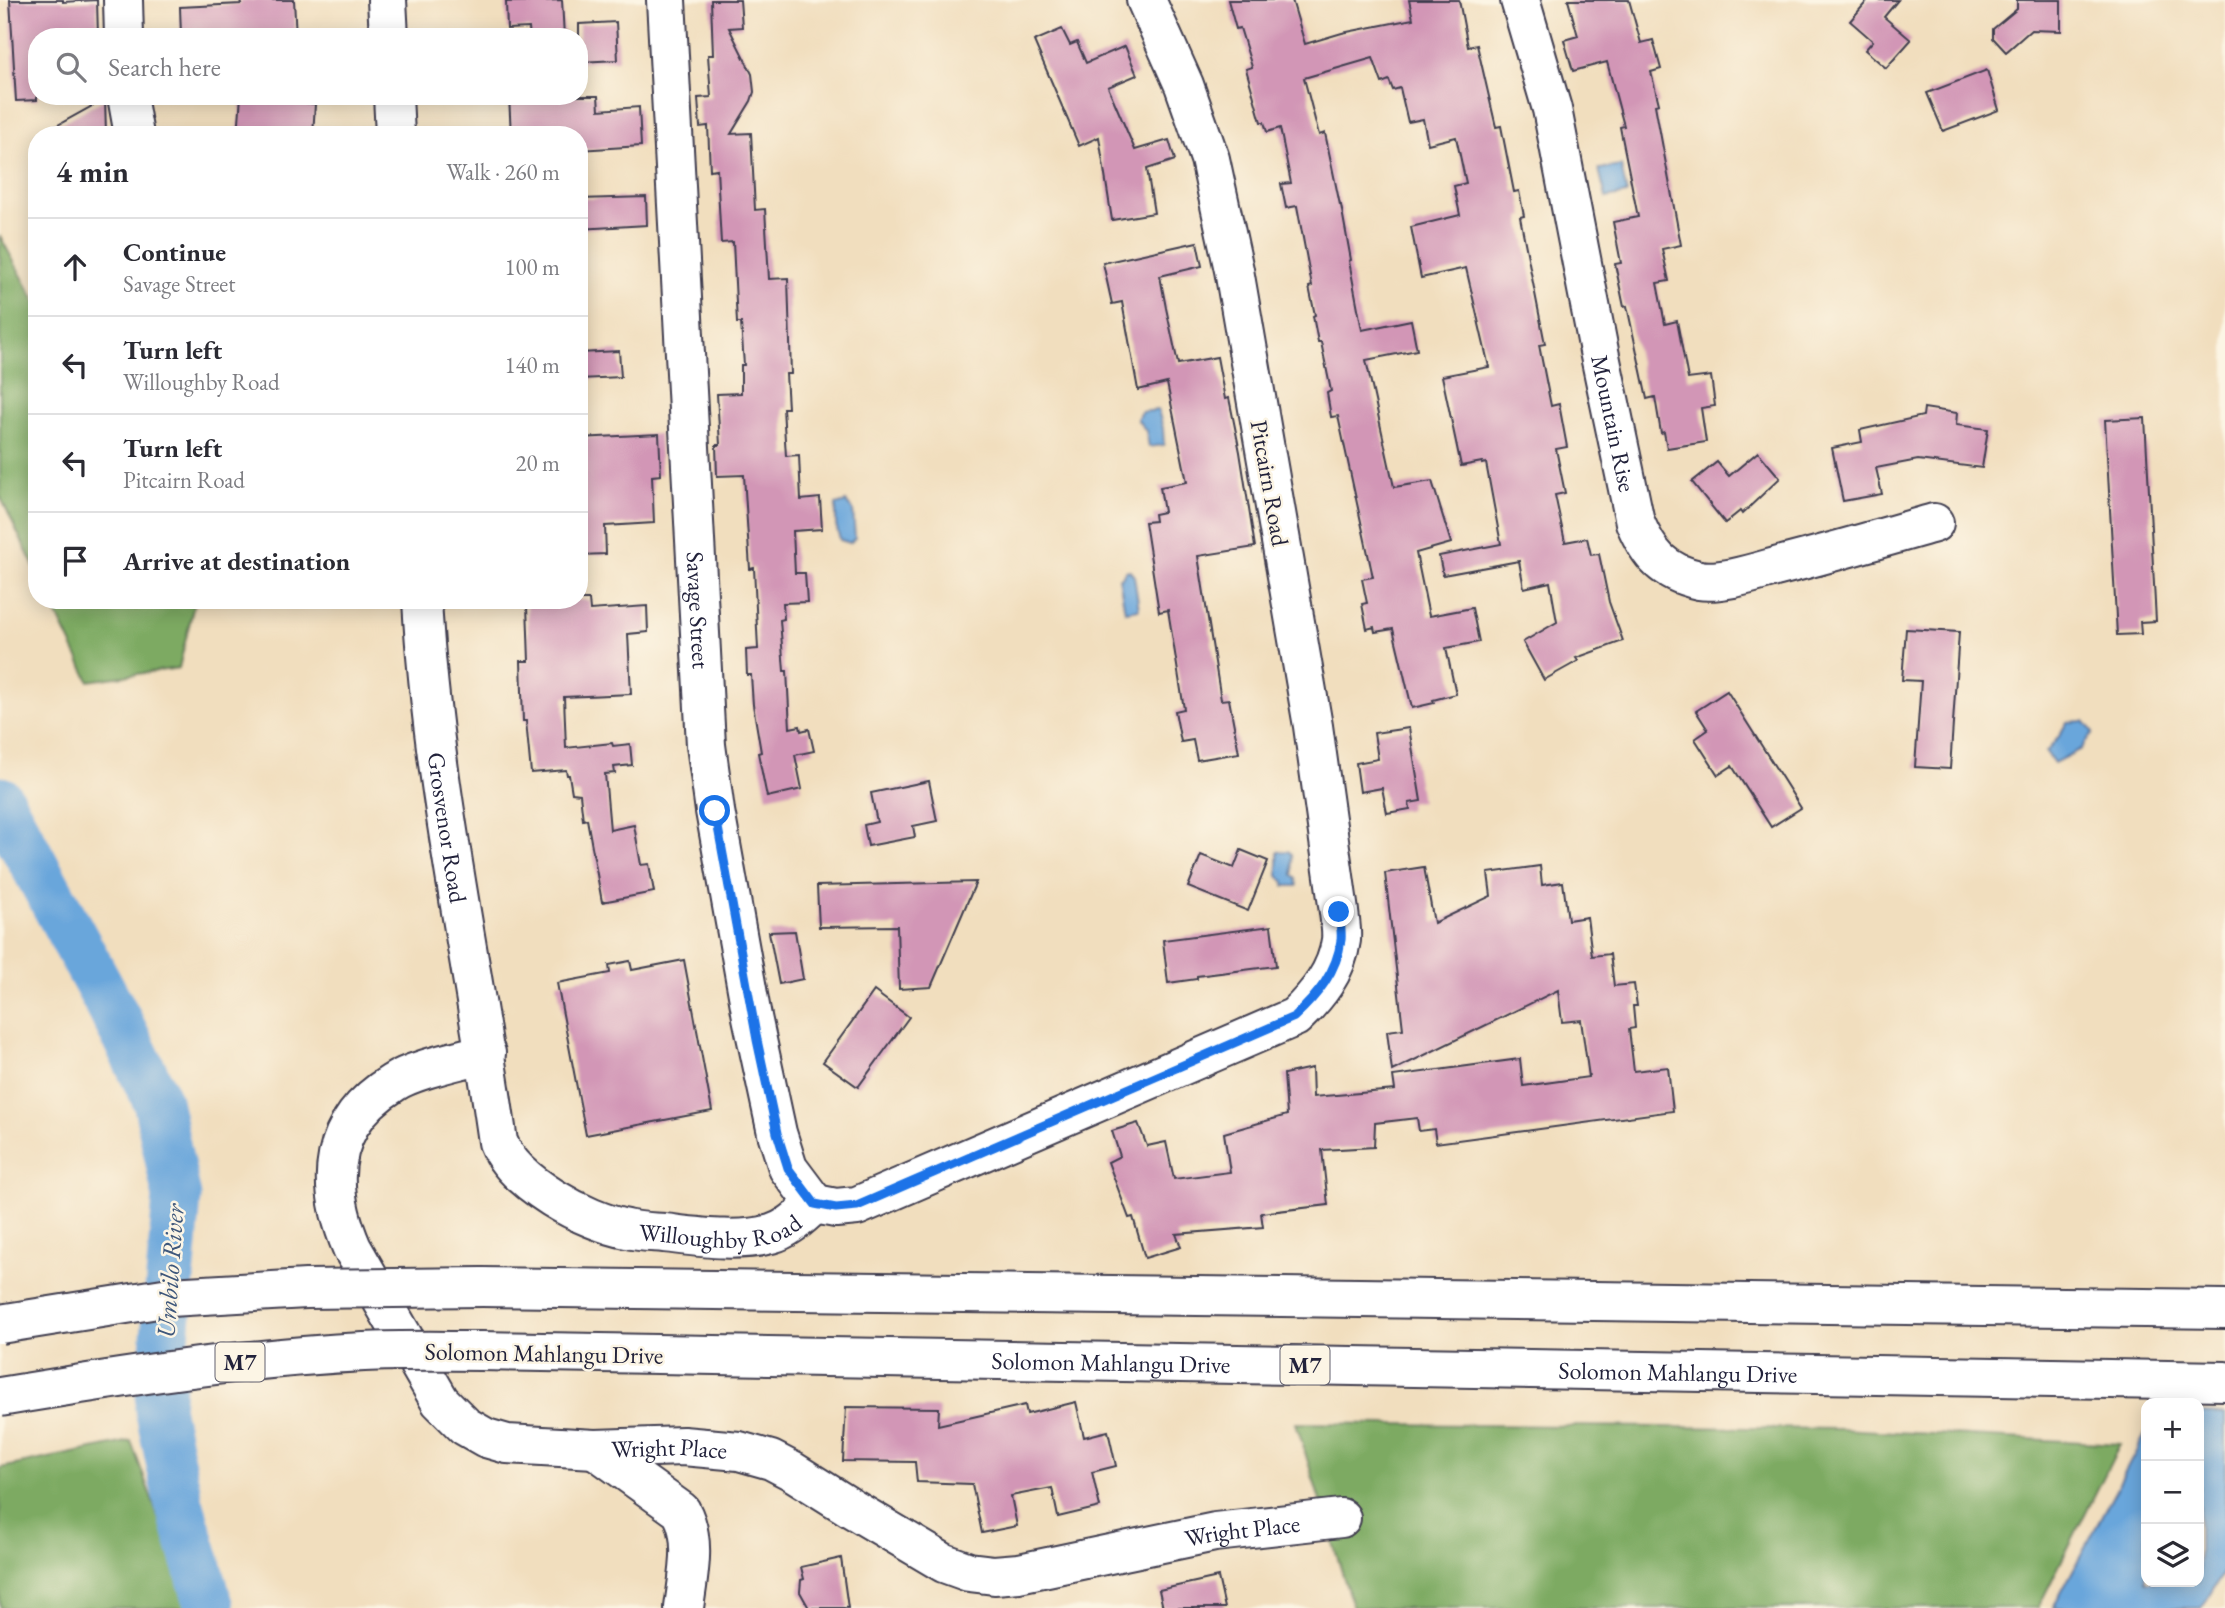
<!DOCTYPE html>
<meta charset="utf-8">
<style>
:root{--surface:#fff;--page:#f7f7f7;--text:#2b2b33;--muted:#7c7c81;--line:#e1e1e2}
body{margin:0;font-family:"EB Garamond",serif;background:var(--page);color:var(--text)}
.controls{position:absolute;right:21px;bottom:21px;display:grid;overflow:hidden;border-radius:14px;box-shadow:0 4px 18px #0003}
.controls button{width:63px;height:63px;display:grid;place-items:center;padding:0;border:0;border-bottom:2px solid var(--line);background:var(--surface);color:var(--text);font:35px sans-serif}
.stop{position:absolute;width:21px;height:21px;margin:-16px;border:5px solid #1a73e8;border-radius:50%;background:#fff}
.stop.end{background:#1a73e8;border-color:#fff;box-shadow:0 2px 7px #0008}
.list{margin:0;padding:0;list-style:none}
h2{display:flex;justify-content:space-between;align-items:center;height:91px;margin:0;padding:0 28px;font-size:30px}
h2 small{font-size:23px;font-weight:400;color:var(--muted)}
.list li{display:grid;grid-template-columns:46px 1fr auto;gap:21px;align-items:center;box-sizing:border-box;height:98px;padding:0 28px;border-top:2px solid var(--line)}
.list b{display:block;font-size:26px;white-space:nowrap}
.list p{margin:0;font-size:23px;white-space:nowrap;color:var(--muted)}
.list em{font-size:23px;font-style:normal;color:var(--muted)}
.icon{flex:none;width:38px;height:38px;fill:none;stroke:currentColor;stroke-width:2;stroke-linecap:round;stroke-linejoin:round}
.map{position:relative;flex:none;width:2225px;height:1608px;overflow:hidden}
.search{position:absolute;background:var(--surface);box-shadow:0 4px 18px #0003;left:28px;top:28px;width:560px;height:77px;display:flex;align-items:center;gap:18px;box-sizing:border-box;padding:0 24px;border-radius:28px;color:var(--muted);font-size:26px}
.panel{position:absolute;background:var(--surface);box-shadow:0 4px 18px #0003;left:28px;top:126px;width:560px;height:483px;border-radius:28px}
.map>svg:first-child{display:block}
.forest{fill:#7daa62;stroke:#50664e;stroke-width:2}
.water{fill:#69a6db;stroke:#46648b;stroke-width:2}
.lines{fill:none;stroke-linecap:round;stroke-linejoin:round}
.river{stroke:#69a6db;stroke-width:49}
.building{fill:#d296b6}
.minor-casing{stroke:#413e4f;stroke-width:42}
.highway-casing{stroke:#413e4f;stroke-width:42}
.minor{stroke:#fff;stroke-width:38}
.highway{stroke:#fff;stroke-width:38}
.highway-bridge-casing{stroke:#413e4f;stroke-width:42;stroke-linecap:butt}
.highway-bridge{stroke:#fff;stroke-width:38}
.route{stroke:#1a73e8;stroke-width:9}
.labels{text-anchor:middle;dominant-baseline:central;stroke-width:5;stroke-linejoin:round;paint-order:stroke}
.shield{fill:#fcf5e5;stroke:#63616e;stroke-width:2}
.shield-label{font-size:23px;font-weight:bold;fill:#22223b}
.street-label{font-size:24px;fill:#22223b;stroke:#fcf5e5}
.water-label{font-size:26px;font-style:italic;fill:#3e577b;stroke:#fcf5e5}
</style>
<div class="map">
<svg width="2225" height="1608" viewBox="0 0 2225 1608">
<rect width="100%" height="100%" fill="#fcf5e5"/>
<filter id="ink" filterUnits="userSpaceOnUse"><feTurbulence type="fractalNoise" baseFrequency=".0143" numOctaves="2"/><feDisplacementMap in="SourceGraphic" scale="14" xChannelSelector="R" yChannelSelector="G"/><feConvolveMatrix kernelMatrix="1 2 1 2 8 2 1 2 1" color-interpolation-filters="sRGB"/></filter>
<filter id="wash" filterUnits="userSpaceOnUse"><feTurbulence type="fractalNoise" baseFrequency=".00686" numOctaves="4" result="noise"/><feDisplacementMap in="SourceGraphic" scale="28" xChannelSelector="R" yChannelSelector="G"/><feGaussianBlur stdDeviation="1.57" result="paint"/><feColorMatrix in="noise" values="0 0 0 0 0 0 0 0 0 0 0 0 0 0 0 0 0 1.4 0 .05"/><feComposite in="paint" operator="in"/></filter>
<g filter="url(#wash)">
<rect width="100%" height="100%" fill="#f1debe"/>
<g class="forest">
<path d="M0,236L37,304V573L0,496Z"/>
<path d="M50,600H195L179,668L89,681Z"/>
<path d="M1296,1423L1841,1429L2120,1444L2038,1608H1353Z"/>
<path d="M131,1441L191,1608H0V1468Z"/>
</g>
<g class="water">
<path d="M1621,166L1627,194L1606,198L1599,169Z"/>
<path d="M1158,410L1163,428L1164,445L1149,447L1146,431L1137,419L1141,412Z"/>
<path d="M846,502L853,510L855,538L850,543L840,540L836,525V505Z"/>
<path d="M1129,570L1134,576L1139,609L1125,611L1119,578L1122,577L1125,571Z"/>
<path d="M2084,721L2093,732L2081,749L2054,763L2046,752L2058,738L2067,722Z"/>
<path d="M1288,851L1292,854L1293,876L1296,878L1297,886H1285L1284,881L1278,876V852Z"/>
<path d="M2199,1413L2225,1414V1568L2202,1608H2053L2146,1433V1582H2199Z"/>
</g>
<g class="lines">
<path class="river" d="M0,801L116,1017L157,1101L177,1197L159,1408L178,1500L210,1608"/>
</g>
<g id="blocks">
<g class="building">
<path d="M10,0H63V2L97,0L98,37H37V100L16,101Z"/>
<path d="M240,0H294L296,37H222V33L181,35L180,7L241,4Z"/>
<path d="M562,0L564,37H530L529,28L507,29L506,2Z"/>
<path d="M711,0H740L742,27L729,28L752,74L754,92L751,101L731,134L751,133L755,210L765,209L769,279L788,278L791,374H786L788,408H783L786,456L799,455L801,500L820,498L822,529L793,531L795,573H805L807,602L783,603L784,619L780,620L784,671H787L790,728L800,726L801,731L809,729L814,751L795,755L802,789L767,797L758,753L761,752L753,705L751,675H747L746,650L758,649L754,568L750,569L744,475L717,476L716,445H720L717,394L741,393V365H744L741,323H737L733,242L721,243L717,169L710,170L708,126L700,127L698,98L711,97L708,55H713Z"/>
<path d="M1228,0H1292L1305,44L1342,33L1413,19L1409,0H1459L1468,47L1477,45L1496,127L1501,126L1514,192L1519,191L1524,216L1520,217L1545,344L1539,345L1551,406L1559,404L1567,447L1556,449L1565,493L1555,495L1565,542L1587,538L1591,555L1599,554L1609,602L1623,641L1576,658L1578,661L1544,680L1523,642L1557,622L1550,582L1524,588L1519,561L1443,575L1439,556L1501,544L1486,463L1482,464V462L1461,466L1442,376L1489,367L1466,268L1421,278L1411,227L1460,215L1454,186L1466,183L1456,137L1428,144L1423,119L1408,122L1400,88L1393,90L1389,80L1382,83L1373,58L1304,78L1319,135L1325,133L1340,205H1341L1351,260L1349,261L1362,330L1411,320L1417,350L1366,360L1394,487L1432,481L1451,543L1416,553L1429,616L1472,608L1479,642L1446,648L1456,694L1433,700L1434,703L1412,708L1393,629L1375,632L1374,627L1367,629L1362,604L1367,603L1362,579L1373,577L1338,416L1331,417L1327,393L1331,391L1321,342H1318L1313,316L1315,315L1309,287L1312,286L1297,206L1286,208L1281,184L1291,183L1280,128L1267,132L1264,122H1261L1246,69L1252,67L1240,28L1236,29Z"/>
<path d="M1568,0H1629L1641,43L1653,40L1661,69L1651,72L1659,104L1655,105L1681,245L1662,249L1669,281L1657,283L1665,324L1677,321L1688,379L1711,376L1715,406L1701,408L1706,442L1667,448L1664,432L1661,433L1655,397L1647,399L1627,306L1624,307L1615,264L1621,263L1613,222L1638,217L1620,127L1624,126L1607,62L1573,71L1564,40L1578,36Z"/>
<path d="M1868,0H1898L1884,17L1911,40L1886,68L1865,50L1873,41L1850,21Z"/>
<path d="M2017,0H2061V31L2031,30L2006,52L1993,38V29L2017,9Z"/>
<path d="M616,22L618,60L579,62V24Z"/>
<path d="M1062,29L1070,45L1077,42L1086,63L1125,46L1137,75L1108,87L1135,150L1169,140L1175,160L1147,169L1154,213L1112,220L1099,137L1079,146L1034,41Z"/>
<path d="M1987,70L1999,110L1943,131L1927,93Z"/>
<path d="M241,96H266L267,99L315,104L313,135H238Z"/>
<path d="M509,96H598L599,110L639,107L641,146L579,150V135H511Z"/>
<path d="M105,99L106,135H40Z"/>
<path d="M646,197L647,225L579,229V199Z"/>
<path d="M1197,242L1202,266L1160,276L1166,308L1178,364L1217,357L1225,399L1229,398L1240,452L1255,547L1198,556L1221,700L1229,699L1239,753L1197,760L1193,740L1181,742L1175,711L1184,709L1168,610L1159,612L1145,522L1155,521L1154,514L1164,512L1160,487L1187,482L1167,383L1138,390L1122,302L1112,304L1103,263Z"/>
<path d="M619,351L621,377L579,379V353Z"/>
<path d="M1924,408L1957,413L1956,425L1988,429L1982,468L1918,460L1876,468L1882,494L1843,501L1832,448L1862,442L1860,430L1923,416Z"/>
<path d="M2145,418L2156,621L2140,622L2141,634L2117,635L2105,420Z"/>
<path d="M659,434L661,475L652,476L654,523L605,526L606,554L579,555V438Z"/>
<path d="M1758,452L1780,478L1742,514L1740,511L1725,523L1692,482L1717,462L1729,476Z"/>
<path d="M547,600H589L590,610L647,606L648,632L628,634L631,694L564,697L566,748L612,743L613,746L630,744L632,765L614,767L615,773L605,774L610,830L634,825L641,865L649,864L654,892L602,902L587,819L583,820L580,794L572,793L569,775H567L566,770L531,773L526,721H523L521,661H529L527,605L547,604Z"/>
<path d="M1906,629L1959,632L1950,769L1915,767L1921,681L1902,680Z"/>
<path d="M1727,691L1801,808L1771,827L1732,766L1718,775L1695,739L1708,730L1696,711Z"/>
<path d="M1409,728L1421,801L1409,803L1410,809L1387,813L1382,788L1360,792L1356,763L1378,759L1374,733Z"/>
<path d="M929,781L937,821L913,826L915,837L868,846L864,825L877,822L871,793Z"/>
<path d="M1241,850L1268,861L1248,911L1188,887L1201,855L1234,868Z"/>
<path d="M1540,866L1542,885L1563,882L1568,920L1587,917L1592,956L1610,954L1614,986L1634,984L1637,1006H1633L1635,1028L1629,1029L1634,1071L1668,1067L1673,1111L1436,1143L1434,1129L1419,1131L1417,1118L1375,1123L1374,1147L1322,1150L1328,1205L1261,1213L1263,1227L1176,1234L1181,1247L1145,1258L1133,1217L1129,1218L1108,1162L1120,1156L1112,1131L1138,1123L1147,1146L1166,1142L1174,1179L1230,1172L1224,1133L1287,1115L1284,1074L1312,1068L1313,1097L1395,1090L1393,1076L1520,1059L1523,1086L1589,1077L1581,1020L1562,1022L1558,990L1392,1071L1387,1031L1403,1029L1385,873L1424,867L1434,923L1491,896L1488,873Z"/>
<path d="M976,882L931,987L899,989L897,926L819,927L817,886Z"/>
<path d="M1271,926L1276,966L1197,976V979L1168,983L1163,940Z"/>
<path d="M795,931L803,979L779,984L769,932Z"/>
<path d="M684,960L712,1111L586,1135L557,983L610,973L609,965L630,961L632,970Z"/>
<path d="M874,991L909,1017L858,1087L823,1062Z"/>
<path d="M1076,1402L1084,1437L1108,1431L1116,1466L1092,1472L1100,1507L1058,1517L1052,1488L1011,1496L1017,1526L982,1533L972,1484L917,1482L915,1462L843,1461L846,1407L939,1408L938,1425L1025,1405L1027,1414Z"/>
<path d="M841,1558L848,1608H809L800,1592L801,1580L804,1579L801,1567Z"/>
<path d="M1218,1577L1225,1608H1163L1159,1590Z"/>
</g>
</g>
</g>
<g filter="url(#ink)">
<use href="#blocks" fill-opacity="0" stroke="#413e4f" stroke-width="2"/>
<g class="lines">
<g class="minor-casing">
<g id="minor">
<path d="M123,0L124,37"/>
<path d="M387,0L389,37"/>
<path id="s1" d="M666,0L706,745L715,811L752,1017L777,1133L788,1168L815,1204"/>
<path id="s2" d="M1520,0L1552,109L1599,351L1635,522C1649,555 1663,572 1699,580C1721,584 1757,572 1779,566C1831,553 1882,538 1934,523"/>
<path d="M127,96L134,135"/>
<path d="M393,96L395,135"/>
<path id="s3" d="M422,600C432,783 473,961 498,1142C514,1183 585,1221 627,1229C639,1232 652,1232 664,1233C699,1237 737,1243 771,1234C789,1229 801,1216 815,1204"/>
<path id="s4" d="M486,1053C461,1060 414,1069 393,1083C329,1122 324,1183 352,1248L440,1401L465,1426L486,1438L507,1444L595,1449L683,1446L739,1451L771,1460L792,1471L851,1508L944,1563L969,1572L994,1575L1019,1573L1215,1532L1341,1518"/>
<path d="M815,1204L836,1208L857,1206L1295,1017C1317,996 1337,972 1341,940C1342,931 1340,921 1339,912L1313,726L1234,270L1210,159L1184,85L1146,0"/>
<path d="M595,1449L681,1511C697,1540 688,1576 684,1608"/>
</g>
</g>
<g class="highway-casing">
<g id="highway">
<path d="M482,1287L2225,1309"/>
<path id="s5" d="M481,1351L2225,1381"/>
</g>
</g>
<use href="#minor" class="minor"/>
<use href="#highway" class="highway"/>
<g class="highway-bridge-casing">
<g id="highway-bridge">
<path d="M0,1324L170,1297L306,1289L482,1287"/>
<path d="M0,1397C121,1377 242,1358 364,1352C403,1350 442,1351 481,1351"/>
</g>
</g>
<use href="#highway-bridge" class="highway-bridge"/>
</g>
</g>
<g class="lines" filter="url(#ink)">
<path class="route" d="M715,811L757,1040L777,1133L788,1168L815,1204L836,1208L857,1206L1294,1017C1317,996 1337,972 1341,940C1342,931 1340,921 1339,912"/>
</g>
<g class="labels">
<g class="shield">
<rect x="215.5" y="1342.5" width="49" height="39" rx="5"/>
<rect x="1280.5" y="1345.5" width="49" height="39" rx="5"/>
</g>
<g class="shield-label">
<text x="240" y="1362">M7</text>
<text x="1305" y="1365">M7</text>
</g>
<g class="street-label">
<text stroke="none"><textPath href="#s2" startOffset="434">Mountain Rise</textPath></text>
<text transform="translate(1270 483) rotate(80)">Pitcairn Road</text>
<text stroke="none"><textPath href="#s1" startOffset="611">Savage Street</textPath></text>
<text stroke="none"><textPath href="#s3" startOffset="229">Grosvenor Road</textPath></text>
<text stroke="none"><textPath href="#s3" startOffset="802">Willoughby Road</textPath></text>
<text transform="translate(544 1353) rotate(1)">Solomon Mahlangu Drive</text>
<text stroke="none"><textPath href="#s5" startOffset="630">Solomon Mahlangu Drive</textPath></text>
<text stroke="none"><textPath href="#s5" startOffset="1197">Solomon Mahlangu Drive</textPath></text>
<text stroke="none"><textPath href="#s4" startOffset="707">Wright Place</textPath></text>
<text stroke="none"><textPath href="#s4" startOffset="1316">Wright Place</textPath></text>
</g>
<g class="water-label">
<text transform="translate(170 1271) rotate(-86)">Umbilo River</text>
</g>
</g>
</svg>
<div class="controls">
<button>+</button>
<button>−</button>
<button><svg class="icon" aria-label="layers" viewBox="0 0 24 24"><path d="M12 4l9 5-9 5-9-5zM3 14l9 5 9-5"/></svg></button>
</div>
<div class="stop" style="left:715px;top:811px"></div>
<div class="stop end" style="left:1339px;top:912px"></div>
<div class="search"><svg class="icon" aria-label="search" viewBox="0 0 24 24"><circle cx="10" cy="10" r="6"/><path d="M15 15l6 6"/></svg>Search here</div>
<section class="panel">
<h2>4 min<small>Walk · 260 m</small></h2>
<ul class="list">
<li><svg class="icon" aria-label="ahead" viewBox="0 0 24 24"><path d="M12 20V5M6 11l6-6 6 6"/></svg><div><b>Continue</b><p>Savage Street</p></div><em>100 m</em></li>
<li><svg class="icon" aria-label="left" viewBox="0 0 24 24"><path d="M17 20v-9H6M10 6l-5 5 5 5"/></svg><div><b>Turn left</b><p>Willoughby Road</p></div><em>140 m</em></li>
<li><svg class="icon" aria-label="left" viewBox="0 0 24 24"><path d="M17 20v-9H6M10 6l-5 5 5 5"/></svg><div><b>Turn left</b><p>Pitcairn Road</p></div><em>20 m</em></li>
<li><svg class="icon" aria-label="arrive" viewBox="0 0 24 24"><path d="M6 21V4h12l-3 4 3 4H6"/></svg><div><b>Arrive at destination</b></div></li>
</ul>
</section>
</div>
